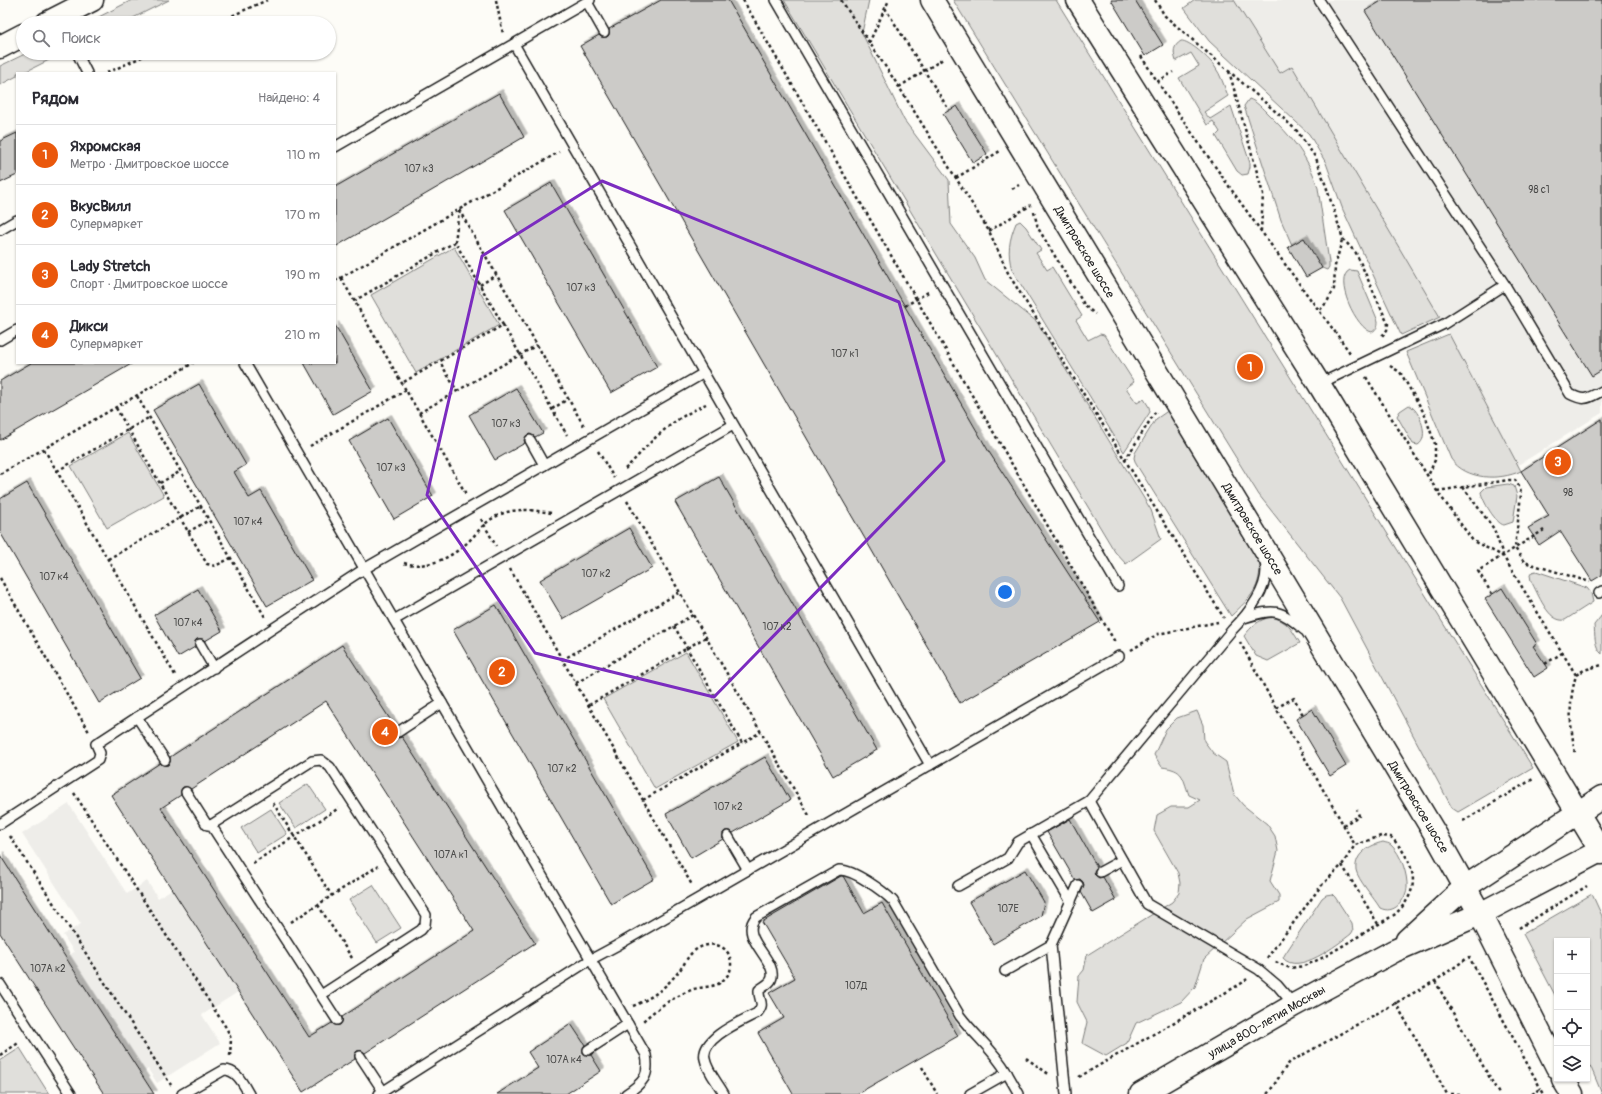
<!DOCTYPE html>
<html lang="ru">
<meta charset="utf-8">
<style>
:root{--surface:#fff;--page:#f2f2f3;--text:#2b2b33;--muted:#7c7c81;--line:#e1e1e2;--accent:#ea580c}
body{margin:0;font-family:Pangolin,sans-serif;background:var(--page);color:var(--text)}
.controls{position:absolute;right:12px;bottom:12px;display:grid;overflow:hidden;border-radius:0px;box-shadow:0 1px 3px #0004}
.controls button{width:36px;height:36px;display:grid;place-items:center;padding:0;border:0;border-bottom:1px solid var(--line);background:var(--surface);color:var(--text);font:20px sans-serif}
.you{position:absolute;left:1005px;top:592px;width:14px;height:14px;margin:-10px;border:3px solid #fff;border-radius:50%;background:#1a73e8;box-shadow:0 0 0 6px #1a73e833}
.badge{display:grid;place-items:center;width:26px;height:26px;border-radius:50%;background:var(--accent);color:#fff;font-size:13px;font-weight:700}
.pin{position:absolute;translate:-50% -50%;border:2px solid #fff;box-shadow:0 1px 4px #0006}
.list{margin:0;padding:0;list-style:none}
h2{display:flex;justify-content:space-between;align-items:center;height:52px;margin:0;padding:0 16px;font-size:17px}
h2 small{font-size:13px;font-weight:400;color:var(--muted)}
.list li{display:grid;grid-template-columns:26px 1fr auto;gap:12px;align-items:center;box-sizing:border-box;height:60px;padding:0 16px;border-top:1px solid var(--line)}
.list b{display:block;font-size:15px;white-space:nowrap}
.list p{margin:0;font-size:13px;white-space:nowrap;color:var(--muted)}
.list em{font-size:13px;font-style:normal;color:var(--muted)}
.icon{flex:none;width:22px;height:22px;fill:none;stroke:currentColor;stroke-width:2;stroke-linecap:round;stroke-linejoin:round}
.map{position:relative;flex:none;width:1602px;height:1094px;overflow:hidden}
.search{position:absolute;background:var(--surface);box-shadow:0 1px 3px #0004;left:16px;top:16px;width:320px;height:44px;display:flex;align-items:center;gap:10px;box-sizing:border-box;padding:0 14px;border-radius:22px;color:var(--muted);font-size:15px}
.panel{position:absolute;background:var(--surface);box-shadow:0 1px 3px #0004;left:16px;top:72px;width:320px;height:292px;border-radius:0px}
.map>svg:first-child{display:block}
.built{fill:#eeede9}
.green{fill:#e0dfdb;stroke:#7e7e7c}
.building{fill:#cccbc8;stroke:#1c1c1c;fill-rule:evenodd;filter:url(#shadow)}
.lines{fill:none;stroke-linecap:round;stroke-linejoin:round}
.lane-casing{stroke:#1c1c1c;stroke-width:12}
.secondary-casing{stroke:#1c1c1c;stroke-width:25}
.primary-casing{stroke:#1c1c1c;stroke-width:25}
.path{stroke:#1c1c1c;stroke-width:2.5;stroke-dasharray:3 3;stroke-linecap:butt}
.lane{stroke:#fdfcf7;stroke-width:9}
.secondary{stroke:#fdfcf7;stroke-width:22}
.primary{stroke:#fdfcf7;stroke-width:22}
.marked{fill:none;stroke:#7b2cbf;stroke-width:3;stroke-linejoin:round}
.labels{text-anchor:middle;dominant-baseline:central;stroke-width:3.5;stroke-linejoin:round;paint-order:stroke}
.number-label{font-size:10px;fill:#484847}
.street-label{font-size:12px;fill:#1c1c1c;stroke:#fdfcf7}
</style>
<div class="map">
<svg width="1602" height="1094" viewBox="0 0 1602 1094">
<defs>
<filter id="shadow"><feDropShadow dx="3.5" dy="-3.5" stdDeviation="0" flood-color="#0004"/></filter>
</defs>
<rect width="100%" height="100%" fill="#fdfcf7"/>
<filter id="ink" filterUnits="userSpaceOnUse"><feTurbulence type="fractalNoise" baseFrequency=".025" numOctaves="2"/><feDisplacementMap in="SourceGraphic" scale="8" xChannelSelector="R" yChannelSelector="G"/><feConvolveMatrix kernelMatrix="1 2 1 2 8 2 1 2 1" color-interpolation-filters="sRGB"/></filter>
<g filter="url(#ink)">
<g class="built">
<path d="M1234,0H1602V413L1518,465L1440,317L1292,66L1280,73Z"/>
<path d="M69,804L127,894L147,881L158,898L172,889L238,992L202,1015L220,1043L157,1083L148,1069L141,1074L66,958L74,952L63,935L81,924L22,834Z"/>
</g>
<g class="green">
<path d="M132,0H169L123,23H87Z"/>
<path d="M784,0H869L862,33L904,120L949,180L951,224L975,258L985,280L1037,322L1151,510L1161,539L1126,564L1115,552Z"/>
<path d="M953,0H1056L1533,768L1458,812L1452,808L1340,598L1259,495Z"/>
<path d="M1195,0H1234L1280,73L1292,66L1440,317L1401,335L1343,210L1326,163L1309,134L1209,41L1184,8Z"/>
<path d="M1181,41C1189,40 1211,60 1215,67C1221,75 1224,86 1228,96L1204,112L1210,119L1231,106L1250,163V167L1248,174L1242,175L1237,171L1216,136L1220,132L1213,121L1207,125L1179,78L1199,66L1191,53L1176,61C1173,52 1173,46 1181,41Z"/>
<path d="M27,53H63L23,73H17V76L0,85V66Z"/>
<path d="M1249,99C1256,101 1263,109 1268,114C1291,136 1309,157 1318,188L1329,262V267L1327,270L1322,268L1292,245L1281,220L1244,106Z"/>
<path d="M1020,221L1026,227L1041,250L1036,253L1047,270L1052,267L1082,316L1076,320L1088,340L1100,334L1104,335L1134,382L1126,388L1137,403L1144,399L1149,407L1150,412L1124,452L1012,270C1007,253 1009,240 1016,223Z"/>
<path d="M454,247L499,325L416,373L371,295Z"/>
<path d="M1350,270L1357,271L1359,276L1378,321C1378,326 1377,329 1372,332C1357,330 1332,278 1350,270Z"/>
<path d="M1449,334L1521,471C1499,481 1466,480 1451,459L1406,352Z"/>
<path d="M1409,405C1420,410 1430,438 1418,445L1413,444L1397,416L1400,411Z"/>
<path d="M1169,410L1260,560C1261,589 1251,597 1231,616L1136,464L1134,458L1135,453L1156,419Z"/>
<path d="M128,433L164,496L107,528L71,466Z"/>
<path d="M1508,484L1514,486L1517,496L1513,522L1504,525C1496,524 1482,500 1481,492L1486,487Z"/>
<path d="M1536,571L1587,588L1591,593L1593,602L1565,620C1548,623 1538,593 1531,581L1530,575L1532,572Z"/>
<path d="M1602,615V654C1594,648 1595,634 1594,625Z"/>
<path d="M1271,617C1288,621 1291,629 1300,643L1268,661L1256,656L1244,636C1252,626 1258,620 1271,617Z"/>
<path d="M686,652L738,742L655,789L603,699Z"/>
<path d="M1197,711L1203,725L1204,741L1213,753L1226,762L1234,794L1243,805L1267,824L1275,836L1278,851L1270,881L1279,895V902L1247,919L1204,959L1195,987L1181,1002L1136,1023L1127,1043L1106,1056L1082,1043L1087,1022L1077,1002L1079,976L1084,970L1087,955L1172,902L1179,893L1180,883L1178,873L1154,831L1157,815L1171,807H1189L1200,800L1189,795C1182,776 1184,770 1162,767L1154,755L1166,729L1177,718Z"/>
<path d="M308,784L325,809L296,828L279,803Z"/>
<path d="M271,809L287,834L257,853L241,828Z"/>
<path d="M1383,842C1386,843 1389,843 1391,845C1401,854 1408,875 1407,888C1405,901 1394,915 1380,908C1374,898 1358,880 1356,870C1354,854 1370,845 1383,842Z"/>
<path d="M373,885L401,928L377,943L349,900Z"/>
<path d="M1332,894L1335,897L1352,923L1353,931L1351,934C1338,944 1298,976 1283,958L1285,954L1322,898L1326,895Z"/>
<path d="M1592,894L1602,916V1094L1587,1058V941H1557V999L1523,934Z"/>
<path d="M20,1048L49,1094H0V1061Z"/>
</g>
<g class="building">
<path d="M661,0H728L989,452L1100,622L960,703L580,46L599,35L601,37H607L609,35V29Z"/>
<path d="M1111,0H1135L1163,45L1145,56Z"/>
<path d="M1383,0H1602V370L1592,376L1365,11Z"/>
<path d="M499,93L524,137L335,247V187Z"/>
<path d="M957,106L987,154L973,163L943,114Z"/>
<path d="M17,133V175L0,183V141Z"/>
<path d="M551,183L657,367L611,393L505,210Z"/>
<path d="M1304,238L1322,268L1306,277L1288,247Z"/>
<path d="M335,325L373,391L333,414L304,363H335Z"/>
<path d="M31,363H133L0,440V381Z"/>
<path d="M199,384L246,465L234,472L249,498L261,491L312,580L267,606L153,410Z"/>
<path d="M516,388L543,433L535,437L530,434L527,435L524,440L525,443L495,460L469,415Z"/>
<path d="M388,418L433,496L394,519L349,441Z"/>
<path d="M1602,419V575L1592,581L1560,531L1539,545L1534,537L1528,528L1549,516L1521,471Z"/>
<path d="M719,477L877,750L833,776L675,502Z"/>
<path d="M27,483L140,678L99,703L0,532V499Z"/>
<path d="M629,528L652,568L563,619L540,580Z"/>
<path d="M1502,588L1537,644L1533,646L1548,668L1534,677L1485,599Z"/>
<path d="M198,589L222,631L205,641L203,639H197L195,641V647L178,657L154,615Z"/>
<path d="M496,605L654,879L611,904L453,630Z"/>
<path d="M342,645L395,727L393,730V735L398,738L402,737L535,943L365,1053L362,1051H357L355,1054V1059L303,1092L111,795L160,763L163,765H168L170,762V757ZM326,701L474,931L342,1017V1022L340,1025H335L332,1023L309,1037L161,808L181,795V790L183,787H188L191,789Z"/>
<path d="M1312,709L1346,766L1330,776L1296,719Z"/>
<path d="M765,757L790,800L733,833L731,831H725L723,833V839L691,858L666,814Z"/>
<path d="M1070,819L1097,867L1094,871L1095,875L1099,878L1103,877L1116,900L1093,913L1081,892L1084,885L1083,882L1080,879L1075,880L1047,832Z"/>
<path d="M0,855L66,958L154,1094H104L68,1039L0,933Z"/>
<path d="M1025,870L1044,902L1041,916L993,944L969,902Z"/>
<path d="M841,876H843L864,913L882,903L958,1036L857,1094H793L758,1033L784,1018L769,993L795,978L762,922Z"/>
<path d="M571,1024L585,1045L583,1048V1053L586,1055H591L601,1071L566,1094H497L538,1068L528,1052Z"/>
</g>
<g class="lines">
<g class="lane-casing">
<g id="lane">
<path d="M776,0L1118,586"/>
<path d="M1319,0L1505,285L1570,394C1585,402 1588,398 1602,391"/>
<path d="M587,2L604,32"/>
<path d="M514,44L930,765"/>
<path d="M77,53L87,73"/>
<path d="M335,147L590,0"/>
<path d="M0,230L17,220"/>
<path d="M0,340L17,330"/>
<path d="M245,363L646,1055C650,1076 643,1083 626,1094"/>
<path d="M1319,384L1444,324L1505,285"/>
<path d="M530,440L544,465"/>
<path d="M1599,593L1602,591"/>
<path d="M1244,618C1276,608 1279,609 1304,630"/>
<path d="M394,620L733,425"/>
<path d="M200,644L214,668"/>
<path d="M137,717L165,760"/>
<path d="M398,732L442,703"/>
<path d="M186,792L207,825H211L337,1020"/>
<path d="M1089,801L1147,904L1258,969L1277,985L1294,1005"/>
<path d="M0,824L98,760L100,753L96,744L364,569L704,373"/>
<path d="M211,825L312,761L321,760L330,767L426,915L425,925L421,930L321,995"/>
<path d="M1031,834L1071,902"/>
<path d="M728,836L748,870"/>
<path d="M1100,872L1122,860"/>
<path d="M958,886L1008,858L1018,842L1089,801L1232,630C1248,614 1271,586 1265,562"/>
<path d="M1005,971L1051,945"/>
<path d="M0,984L71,1094"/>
<path d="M588,1050L628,1024"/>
<path d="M360,1056L383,1091"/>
<path d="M182,1094L224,1070C237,1070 243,1084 249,1094"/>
<path d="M379,1094L590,960L616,946L1119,656"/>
<path d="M724,1094C718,1083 707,1071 705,1059C700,1038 742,1021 757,1013C766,1003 758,1001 759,990C763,987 769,984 771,980C780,961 737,938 756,917L839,870C853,869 883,891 893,901L960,1016C976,1037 994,1050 1007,1073"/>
<path d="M970,1094L1007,1073L1019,1094"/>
<path d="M1066,1094L1051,945L1078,885"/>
</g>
</g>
<g class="secondary-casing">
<g id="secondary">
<path d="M47,23L92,0"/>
<path d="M0,47L23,35"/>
<path d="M1407,940L1465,887L1602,797"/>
<path d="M1141,1094L1294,1005L1394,951L1480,914L1602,850"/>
</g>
</g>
<g class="primary-casing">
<g id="primary">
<path d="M932,0L1259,540L1437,837L1480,914L1557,1067"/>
<path d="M1078,0L1319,384L1602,853"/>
<path d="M1563,1079L1572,1094"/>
</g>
</g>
<g class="path">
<path d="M496,0L503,34"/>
<path d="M743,0L1115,642"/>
<path d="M841,0L899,87L989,231L1009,275L1224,618"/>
<path d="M1155,0L1165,16L1283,118L1297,131L1316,158L1327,189L1343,239L1356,253L1388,324L1387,330L1382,336"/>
<path d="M885,8L949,110"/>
<path d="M216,23L267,0"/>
<path d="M869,43L889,0"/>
<path d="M1141,56C1190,133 1244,208 1298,282C1315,306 1333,328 1350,353"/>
<path d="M1229,71L1263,194L1261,230"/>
<path d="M107,73L150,53"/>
<path d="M1157,82L1173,72"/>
<path d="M899,87L943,59"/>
<path d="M956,178L1000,151"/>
<path d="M1012,189L1019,185"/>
<path d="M459,210L584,426"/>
<path d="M1034,212L1038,228L1085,306L1095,314"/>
<path d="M989,231L1031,205"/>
<path d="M455,242L459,211"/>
<path d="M341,278L466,494"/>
<path d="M335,281L559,152"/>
<path d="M480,285L496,275"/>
<path d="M354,301L455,242L503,325L402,383"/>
<path d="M905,306L930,291"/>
<path d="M1320,310L1327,302L1334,289L1335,266L1342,240"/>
<path d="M503,325L567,435"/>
<path d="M1390,366L1400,372L1424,413L1435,444V460L1428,476"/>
<path d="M1366,377L1437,491L1473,541L1503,556L1576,675C1568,705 1570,723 1575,753"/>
<path d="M457,391L537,345"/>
<path d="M137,396L265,617"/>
<path d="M116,408L207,564L215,566L231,558"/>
<path d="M552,409L568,399"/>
<path d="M419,413L457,391L440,362"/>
<path d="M310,446L406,390"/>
<path d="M44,449L175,675"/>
<path d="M598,451L614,478"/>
<path d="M1125,460L1156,411"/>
<path d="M625,469C638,457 648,443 662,432C675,420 690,412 706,404"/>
<path d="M57,471L150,417"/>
<path d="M0,474L193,363"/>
<path d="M160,483L181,471"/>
<path d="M1463,487L1494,529L1503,555"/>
<path d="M1437,491L1509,480H1515L1520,488L1521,494L1515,548L1524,562L1590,582"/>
<path d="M627,501L810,817"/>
<path d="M481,519L496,546"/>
<path d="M188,532L209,520"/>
<path d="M108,559L201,506"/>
<path d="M404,563C429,570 455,556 472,538C480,529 486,521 497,516C514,507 533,510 551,513"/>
<path d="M510,569L692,885"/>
<path d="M0,578L89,732"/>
<path d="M1492,594L1478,571L1544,530"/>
<path d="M674,626L742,743L761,732"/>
<path d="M1240,642L1276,708L1355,845"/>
<path d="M1131,650L1158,634L1218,622"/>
<path d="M562,660L680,592"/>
<path d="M1545,664L1562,653"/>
<path d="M1576,675L1584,670L1602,665"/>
<path d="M576,683L693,615"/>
<path d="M589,705L706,637"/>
<path d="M1276,708L1294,698L1303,715"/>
<path d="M74,793L227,1029L231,1039L230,1056"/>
<path d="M643,800L742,743"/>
<path d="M273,803L332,896"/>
<path d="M1463,821L1533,779"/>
<path d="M1343,825L1359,816L1357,810"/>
<path d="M10,836L171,1085"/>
<path d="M253,863L339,808"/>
<path d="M1342,865L1378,924"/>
<path d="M318,905L352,958"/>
<path d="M291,922L378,866"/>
<path d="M1519,928L1587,886"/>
<path d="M1267,958L1321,886L1342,865L1355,845L1381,836L1391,837C1416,863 1423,890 1394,915L1324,957L1304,966L1290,968L1273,961"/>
<path d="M1435,981L1499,1094"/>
<path d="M1395,1002L1447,1094"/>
<path d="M633,1006C645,1001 655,995 664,987C672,980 679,972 684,964C687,959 689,955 693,952C703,943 720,941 728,953C731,958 732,965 730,971C728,976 723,981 718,984C711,987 702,987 694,989C675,996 658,1007 643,1021"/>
<path d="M0,1055L20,1042"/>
<path d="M1026,1058L1050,1075"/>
<path d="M922,1067L937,1094"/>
<path d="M1079,1077L1242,983L1247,979"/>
<path d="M1267,1094C1276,1084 1281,1072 1290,1062L1435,981L1469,957L1541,1089"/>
<path d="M1451,1094H1461"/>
<path d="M1532,1094L1541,1089L1544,1094"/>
</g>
<use href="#lane" class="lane"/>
<use href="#secondary" class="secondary"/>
<use href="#primary" class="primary"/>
</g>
</g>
<path class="marked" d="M602,181L899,302L944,461L714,697L535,653L427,495L482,256Z"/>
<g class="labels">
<g class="number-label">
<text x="419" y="169">107 к3</text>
<text x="1539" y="190">98 с1</text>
<text x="581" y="288">107 к3</text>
<text x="845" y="354">107 к1</text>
<text x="506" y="424">107 к3</text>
<text x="391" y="468">107 к3</text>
<text x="1568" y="493">98</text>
<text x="248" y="522">107 к4</text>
<text x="596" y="574">107 к2</text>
<text x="54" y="577">107 к4</text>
<text x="188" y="623">107 к4</text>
<text x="777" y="627">107 к2</text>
<text x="562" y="769">107 к2</text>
<text x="728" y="807">107 к2</text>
<text x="451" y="855">107А к1</text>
<text x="1008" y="909">107Е</text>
<text x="48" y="969">107А к2</text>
<text x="856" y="986">107Д</text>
<text x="564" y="1060">107А к4</text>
</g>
<g class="street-label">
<text transform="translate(1084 252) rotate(59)">Дмитровское шоссе</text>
<text transform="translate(1252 529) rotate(59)">Дмитровское шоссе</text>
<text transform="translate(1418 807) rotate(59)">Дмитровское шоссе</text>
<text transform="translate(1267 1022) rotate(-30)">улица 800-летия Москвы</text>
</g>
</g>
</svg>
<div class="controls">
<button>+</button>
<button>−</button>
<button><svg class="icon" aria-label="locate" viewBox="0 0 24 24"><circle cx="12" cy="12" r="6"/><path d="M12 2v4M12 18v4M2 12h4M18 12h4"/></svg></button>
<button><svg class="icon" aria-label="layers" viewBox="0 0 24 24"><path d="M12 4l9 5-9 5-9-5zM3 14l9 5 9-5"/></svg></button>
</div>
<div class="you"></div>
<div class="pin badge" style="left:1250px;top:367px">1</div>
<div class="pin badge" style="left:502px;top:672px">2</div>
<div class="pin badge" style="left:1558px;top:462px">3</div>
<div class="pin badge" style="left:385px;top:732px">4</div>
<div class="search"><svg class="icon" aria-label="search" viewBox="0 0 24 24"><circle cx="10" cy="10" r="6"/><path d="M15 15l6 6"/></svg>Поиск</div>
<section class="panel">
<h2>Рядом<small>Найдено: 4</small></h2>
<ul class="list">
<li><span class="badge">1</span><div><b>Яхромская</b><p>Метро · Дмитровское шоссе</p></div><em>110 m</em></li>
<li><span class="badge">2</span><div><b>ВкусВилл</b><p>Супермаркет</p></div><em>170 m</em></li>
<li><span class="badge">3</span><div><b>Lady Stretch</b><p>Спорт · Дмитровское шоссе</p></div><em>190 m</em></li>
<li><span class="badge">4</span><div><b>Дикси</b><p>Супермаркет</p></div><em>210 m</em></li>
</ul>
</section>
</div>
